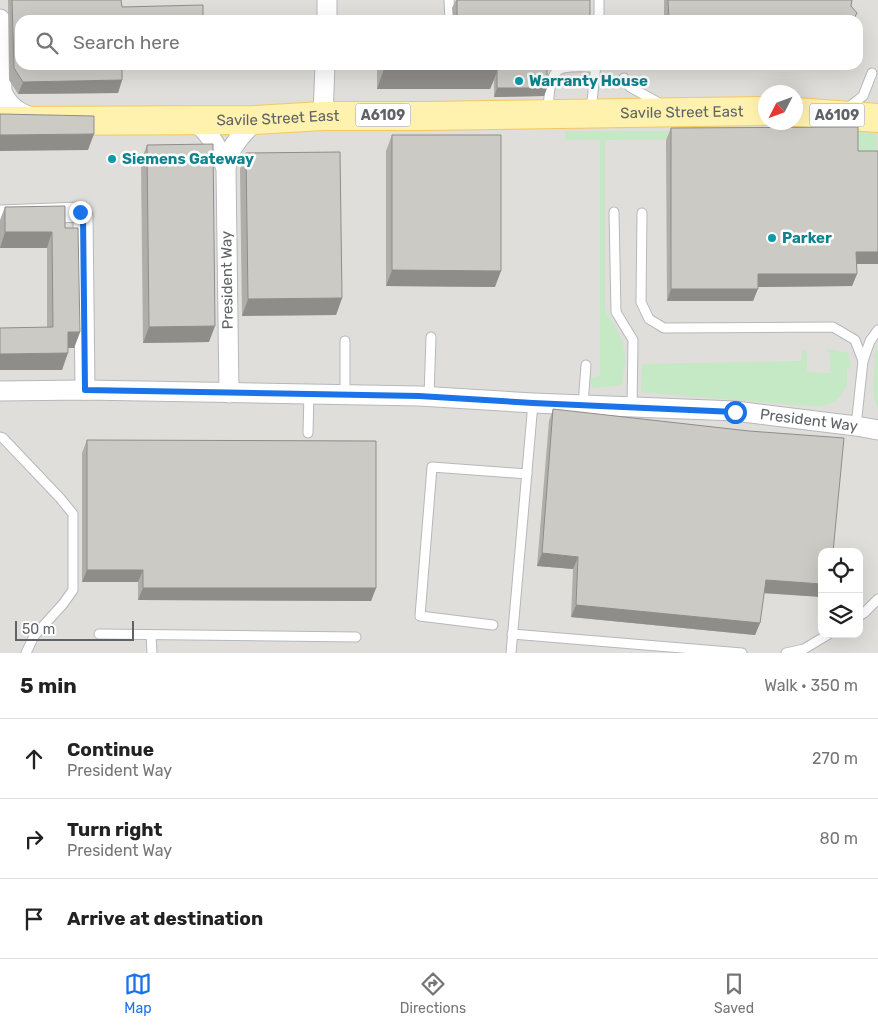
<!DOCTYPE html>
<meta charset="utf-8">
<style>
:root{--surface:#fff;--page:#f2f2f2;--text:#222;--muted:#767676;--line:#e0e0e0;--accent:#1a73e8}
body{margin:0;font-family:Rubik,sans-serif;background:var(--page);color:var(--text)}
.controls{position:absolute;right:15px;bottom:15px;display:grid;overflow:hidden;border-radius:10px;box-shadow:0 5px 20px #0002}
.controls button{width:45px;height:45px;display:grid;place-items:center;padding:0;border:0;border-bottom:1px solid var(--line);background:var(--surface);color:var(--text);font:25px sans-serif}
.compass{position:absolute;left:758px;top:85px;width:45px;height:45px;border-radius:50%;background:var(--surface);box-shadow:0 5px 20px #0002;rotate:228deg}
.scale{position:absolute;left:15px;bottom:12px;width:119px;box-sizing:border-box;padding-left:5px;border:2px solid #5f6368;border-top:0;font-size:14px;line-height:18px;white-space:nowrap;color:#5f6368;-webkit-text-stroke:4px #fff;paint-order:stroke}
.stop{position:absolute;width:15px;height:15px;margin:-11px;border:4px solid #1a73e8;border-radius:50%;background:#fff}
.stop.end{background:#1a73e8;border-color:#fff;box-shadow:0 1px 5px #0008}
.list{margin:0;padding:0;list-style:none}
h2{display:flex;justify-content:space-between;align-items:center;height:65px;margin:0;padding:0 20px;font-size:21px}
h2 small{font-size:16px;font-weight:400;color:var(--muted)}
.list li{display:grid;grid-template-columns:32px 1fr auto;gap:15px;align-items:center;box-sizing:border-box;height:80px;padding:0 20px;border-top:1px solid var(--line)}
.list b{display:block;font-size:19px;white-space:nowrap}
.list p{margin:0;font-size:16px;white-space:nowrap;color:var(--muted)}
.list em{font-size:16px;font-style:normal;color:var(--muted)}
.icon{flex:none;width:28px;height:28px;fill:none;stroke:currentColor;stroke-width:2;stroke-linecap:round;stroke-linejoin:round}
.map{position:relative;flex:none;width:878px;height:653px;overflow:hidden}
.search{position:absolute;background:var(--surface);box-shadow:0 5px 20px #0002;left:15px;right:15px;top:15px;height:55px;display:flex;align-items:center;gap:12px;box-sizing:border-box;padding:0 18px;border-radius:15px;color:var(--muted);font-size:19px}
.sheet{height:305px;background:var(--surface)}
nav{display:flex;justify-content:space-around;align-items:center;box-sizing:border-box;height:70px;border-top:1px solid var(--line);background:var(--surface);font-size:14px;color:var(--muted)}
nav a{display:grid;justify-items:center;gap:2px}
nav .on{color:var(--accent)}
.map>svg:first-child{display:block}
.industrial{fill:#e0deda;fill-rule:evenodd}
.green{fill:#c5e8c5}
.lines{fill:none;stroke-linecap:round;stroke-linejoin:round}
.service-casing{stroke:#b5b8bc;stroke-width:11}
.minor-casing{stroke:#b5b8bc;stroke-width:21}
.primary-casing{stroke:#f2c960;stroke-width:30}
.service{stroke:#fff;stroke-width:9}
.minor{stroke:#fff;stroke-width:19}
.primary{stroke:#fff2af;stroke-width:28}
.wall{fill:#afaea9}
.shaded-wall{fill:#8f8d8a}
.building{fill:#cccac5;stroke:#8f8d8a}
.route{stroke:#1a73e8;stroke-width:6}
.culture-dot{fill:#0f9aa8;stroke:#fff;stroke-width:2}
.labels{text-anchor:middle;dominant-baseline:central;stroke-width:5;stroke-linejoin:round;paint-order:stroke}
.shield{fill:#fff;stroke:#8f9295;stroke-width:1}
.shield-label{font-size:14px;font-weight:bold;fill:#5f6368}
.culture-label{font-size:15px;font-weight:bold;fill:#0d838f;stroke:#fff;text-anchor:start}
.street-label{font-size:15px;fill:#5f6368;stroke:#fff}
</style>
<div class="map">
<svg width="878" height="653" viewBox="0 0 878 653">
<rect width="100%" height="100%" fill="#f1efe8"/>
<path class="industrial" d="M0,0H878V653H0ZM20,20H858V65H20ZM766,92H796V122H766ZM822,552H859V634H822Z"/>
<g class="green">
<path d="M565,131H877V159H858L856,138L605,140V311C615,325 625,341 625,358C626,367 622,376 622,385L593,388L590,384L589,378L600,376V140H565Z"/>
<path d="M878,347V408C870,392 874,375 876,357H873Z"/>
<path d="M805,349L807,352V372L830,373V355L827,350L828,349L848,353L851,368L847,369V384L842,394L834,402L822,406H810L641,392L642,364L801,361L802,351Z"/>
</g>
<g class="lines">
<g class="service-casing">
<g id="service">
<path d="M449,0L450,20"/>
<path d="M599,20V0"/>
<path d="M624,78L630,87L661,104"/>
<path d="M591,110L596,65"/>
<path d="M845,110L863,96L872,73"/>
<path d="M548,112C549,100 548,71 563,68C573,66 586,67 596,67"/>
<path d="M614,212L616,312L633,340L632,407"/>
<path d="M642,213L641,302L649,319L664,328L833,327L855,340L863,361L856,426"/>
<path d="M345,341V395"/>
<path d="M863,361L870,341L878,330"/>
<path d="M429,396L431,337"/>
<path d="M583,405L586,365"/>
<path d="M308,433L309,394"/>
<path d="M0,437L3,438L60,498L73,514V590L63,604L34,636L26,653"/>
<path d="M859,616L864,613L878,599"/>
<path d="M493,625L420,616L432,467L527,474"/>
<path d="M99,634L356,637"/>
<path d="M512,634L742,653"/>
<path d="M151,635L152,653"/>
<path d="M511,653L533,403"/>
<path d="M786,653L804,649L829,634"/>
</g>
</g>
<g class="minor-casing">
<g id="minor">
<path d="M0,19L2,92C9,107 19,113 34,118"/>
<path d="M327,20V0"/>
<path d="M323,116L325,65"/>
<path d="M194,120C212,136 217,146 226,168"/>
<path d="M0,215L80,212L83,216L85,390"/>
<path id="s1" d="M0,391L85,390L419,396L533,403L735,411L856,426L878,430"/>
<path d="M229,393L226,168L230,151L240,137L255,120"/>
</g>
</g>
<g class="primary-casing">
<g id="primary">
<path d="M796,112L878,118"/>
<path id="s2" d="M0,121L255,120L323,116H426L766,111"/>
</g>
</g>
<use href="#service" class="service"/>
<use href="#minor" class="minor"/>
<use href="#primary" class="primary"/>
</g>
<g class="wall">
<path d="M8,0H121L20,20L122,80L118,93L18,94L9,80Z"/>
<path d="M456,0H590V20H453L452,8Z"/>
<path d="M664,0H852L851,6L855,20H664Z"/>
<path d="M377,65H547V88L544,96L494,97V80L490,89H377Z"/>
<path d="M671,128L858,151L878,264H857V274L852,286L758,287L753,301H667L666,140Z"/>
<path d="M392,135L495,287L386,286V151Z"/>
<path d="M147,145L209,342L143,343L141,161Z"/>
<path d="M246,153L342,298L336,315L242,316L240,169Z"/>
<path d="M5,207L65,228L80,332L74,348H68L62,370L47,327V248H0V220Z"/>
<path d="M553,409L822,597L764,593L760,623L755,635L571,617L573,569L537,566L549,421Z"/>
<path d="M87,440L376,588L371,601L138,600V582H82V453Z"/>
</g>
<g class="shaded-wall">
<path d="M666,65H848L847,68L665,70Z"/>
<path d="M385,66L499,67L490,89H377Z"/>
<path d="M122,80L118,93L18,94L23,82Z"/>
<path d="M497,88H547L544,96L494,97Z"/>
<path d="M94,134L88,150L0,151V135Z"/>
<path d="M5,232H52L47,248H0Z"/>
<path d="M856,252H878V264H852Z"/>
<path d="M392,270L501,271L495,287L386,286Z"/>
<path d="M758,274H857L852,286L753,287Z"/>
<path d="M671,289H758L753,301H667Z"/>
<path d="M342,298L336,315L242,316L248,299Z"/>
<path d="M215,326L209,342L143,343L149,327Z"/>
<path d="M68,332H80L74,348H62Z"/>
<path d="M68,353L62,370H0V354Z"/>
<path d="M542,553L578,557L573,569L537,566Z"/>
<path d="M87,570H143L138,582H82Z"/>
<path d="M766,580L822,584V597L761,593Z"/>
<path d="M143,588H376L371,601L138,600Z"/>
<path d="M576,605L760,623L755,635L571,617Z"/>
</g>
<g class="building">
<path d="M12,0H121L122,7L203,5V20H20V65H122V80L23,82L14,68Z"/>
<rect x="457" y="0" width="133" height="20"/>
<path d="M668,0H852L851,6L857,13L853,20H669Z"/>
<path d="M385,65H499V67L385,66Z"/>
<path d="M499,65H547V88H497V71Z"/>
<path d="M0,114L94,116V134L0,135Z"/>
<path d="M858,127V151H878V252H856L857,274H758V289H671V128Z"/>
<path d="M392,135H501V271L392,270Z"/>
<path d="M213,144L215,326L149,327L147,145Z"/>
<path d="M340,152L342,298L248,299L246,153Z"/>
<path d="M65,206V228H78L80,332H68V353L0,354V328L53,327L52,232H5V207Z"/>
<path d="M553,409L749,431L844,438L833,552H822V584L766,580L760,623L576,605L578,557L542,553Z"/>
<path d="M87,440L376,441V588H143V570H87Z"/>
</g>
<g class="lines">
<path class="route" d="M80,212L83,216L85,390L419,396L533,403L735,412"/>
</g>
<g class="culture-dot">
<circle cx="519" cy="81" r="5"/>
<circle cx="112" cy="159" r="5"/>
<circle cx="772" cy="238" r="5"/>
</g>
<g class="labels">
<g class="shield">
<rect x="355.5" y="103.5" width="55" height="23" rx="4"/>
<rect x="809.5" y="103.5" width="55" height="23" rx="4"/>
</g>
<g class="shield-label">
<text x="383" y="115">A6109</text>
<text x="837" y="115">A6109</text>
</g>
<g class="culture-label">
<text x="529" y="81">Warranty House</text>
<text x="122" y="159">Siemens Gateway</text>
<text x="782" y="238">Parker</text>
</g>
<g class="street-label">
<text stroke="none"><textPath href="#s2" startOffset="682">Savile Street East</textPath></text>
<text stroke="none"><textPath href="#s2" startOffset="278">Savile Street East</textPath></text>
<text transform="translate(227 280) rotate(-91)">President Way</text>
<text stroke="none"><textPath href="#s1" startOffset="810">President Way</textPath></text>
</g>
</g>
</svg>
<div class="controls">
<button><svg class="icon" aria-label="locate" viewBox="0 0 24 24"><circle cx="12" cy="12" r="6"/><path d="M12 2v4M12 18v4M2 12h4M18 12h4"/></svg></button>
<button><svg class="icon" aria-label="layers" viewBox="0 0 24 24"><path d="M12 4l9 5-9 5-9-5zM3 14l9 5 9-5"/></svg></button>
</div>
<svg class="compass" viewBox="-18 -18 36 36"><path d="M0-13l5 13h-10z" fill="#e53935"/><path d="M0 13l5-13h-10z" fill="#767676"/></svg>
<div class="scale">50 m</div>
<div class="stop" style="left:735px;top:412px"></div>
<div class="stop end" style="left:80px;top:212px"></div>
<div class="search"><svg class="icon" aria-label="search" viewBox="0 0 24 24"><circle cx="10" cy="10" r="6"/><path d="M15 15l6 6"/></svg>Search here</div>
</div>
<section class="sheet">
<h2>5 min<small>Walk · 350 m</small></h2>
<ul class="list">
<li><svg class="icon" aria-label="ahead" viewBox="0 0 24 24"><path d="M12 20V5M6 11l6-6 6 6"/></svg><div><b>Continue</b><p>President Way</p></div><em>270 m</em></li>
<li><svg class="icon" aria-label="right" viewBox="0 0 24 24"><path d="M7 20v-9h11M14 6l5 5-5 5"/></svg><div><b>Turn right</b><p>President Way</p></div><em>80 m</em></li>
<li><svg class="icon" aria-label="arrive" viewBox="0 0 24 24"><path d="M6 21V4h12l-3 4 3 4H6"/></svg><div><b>Arrive at destination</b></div></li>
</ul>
</section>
<nav>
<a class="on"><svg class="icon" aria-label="map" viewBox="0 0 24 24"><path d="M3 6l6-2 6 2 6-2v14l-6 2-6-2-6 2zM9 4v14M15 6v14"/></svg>Map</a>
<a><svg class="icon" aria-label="directions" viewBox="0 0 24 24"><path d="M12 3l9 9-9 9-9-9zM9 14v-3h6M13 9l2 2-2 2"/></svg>Directions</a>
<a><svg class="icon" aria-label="saved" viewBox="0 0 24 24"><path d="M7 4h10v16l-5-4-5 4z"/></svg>Saved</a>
</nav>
